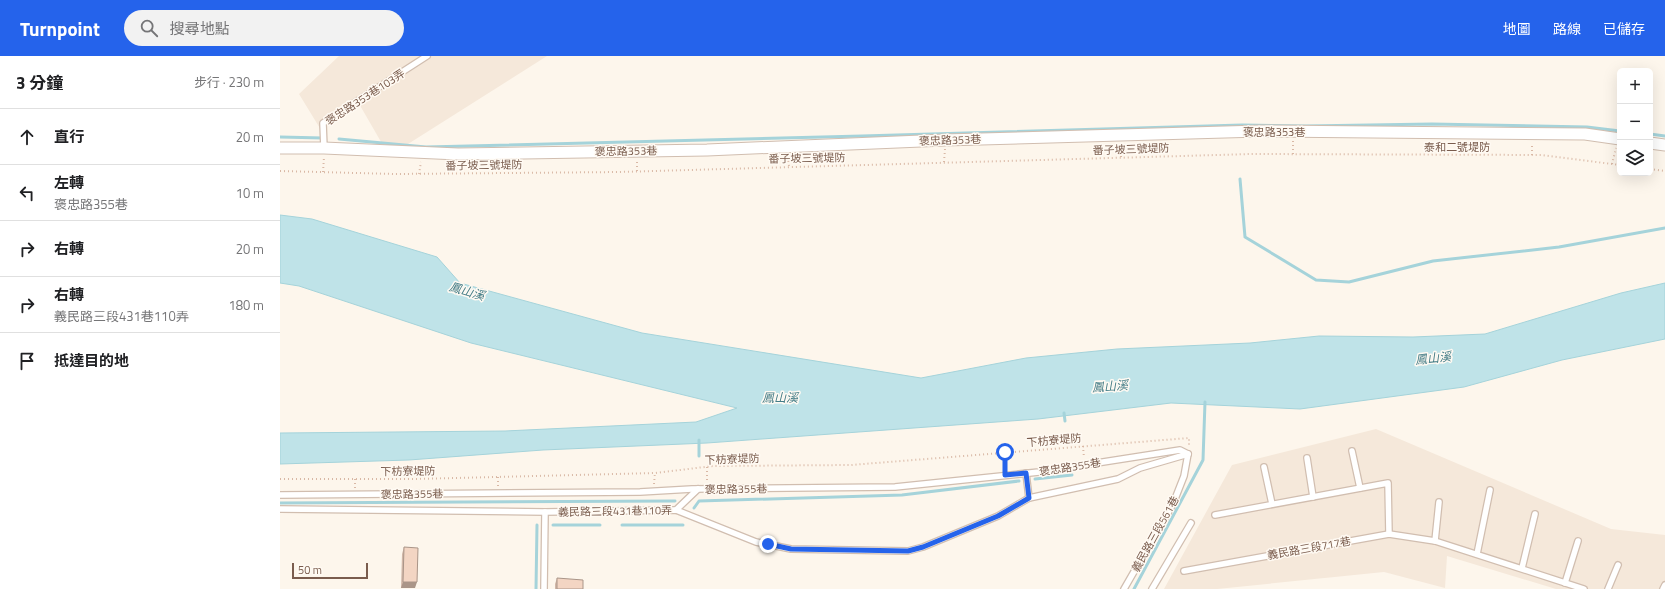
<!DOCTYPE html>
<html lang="zh-TW">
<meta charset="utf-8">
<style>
:root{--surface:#fff;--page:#f2f2f2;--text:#202124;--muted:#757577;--line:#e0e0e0;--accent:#2563eb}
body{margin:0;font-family:"Titillium Web","Noto Sans TC",sans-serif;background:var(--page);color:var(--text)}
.controls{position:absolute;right:12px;top:12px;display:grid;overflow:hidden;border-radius:6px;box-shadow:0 4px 16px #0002}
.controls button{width:36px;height:36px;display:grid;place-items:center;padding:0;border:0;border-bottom:1px solid var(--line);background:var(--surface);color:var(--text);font:20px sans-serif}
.scale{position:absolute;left:12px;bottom:10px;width:76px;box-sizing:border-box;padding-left:4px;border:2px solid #7a5c4d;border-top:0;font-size:11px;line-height:14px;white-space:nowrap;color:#7a5c4d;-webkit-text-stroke:3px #fffaf3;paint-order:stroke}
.stop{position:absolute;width:12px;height:12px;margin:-9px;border:3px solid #2563eb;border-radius:50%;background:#fff}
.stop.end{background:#2563eb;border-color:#fff;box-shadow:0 1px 4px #0008}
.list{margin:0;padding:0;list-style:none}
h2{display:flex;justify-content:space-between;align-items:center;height:52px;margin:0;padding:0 16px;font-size:17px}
h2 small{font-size:13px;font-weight:400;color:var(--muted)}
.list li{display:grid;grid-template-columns:26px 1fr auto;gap:12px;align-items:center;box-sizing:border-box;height:56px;padding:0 16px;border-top:1px solid var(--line)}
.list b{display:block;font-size:15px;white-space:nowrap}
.list p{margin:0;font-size:13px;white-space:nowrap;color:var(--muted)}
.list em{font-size:13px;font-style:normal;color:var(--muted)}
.icon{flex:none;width:22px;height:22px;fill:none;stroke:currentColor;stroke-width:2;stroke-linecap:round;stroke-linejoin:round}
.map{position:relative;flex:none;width:1385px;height:533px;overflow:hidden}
header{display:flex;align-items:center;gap:24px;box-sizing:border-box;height:56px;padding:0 20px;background:var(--accent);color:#fff}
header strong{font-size:19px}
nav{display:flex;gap:22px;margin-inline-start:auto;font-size:14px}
.search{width:280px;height:36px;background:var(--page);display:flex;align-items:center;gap:10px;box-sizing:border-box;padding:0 14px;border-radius:22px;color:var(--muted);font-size:15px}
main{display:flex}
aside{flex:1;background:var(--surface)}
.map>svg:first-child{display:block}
.residential{fill:#f5e8da}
.water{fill:#bfe3e8;stroke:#a5d3da}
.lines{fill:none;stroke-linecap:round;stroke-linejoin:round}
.stream{stroke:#a5d3da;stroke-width:3}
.lane-casing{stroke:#d1beb0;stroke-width:8}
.street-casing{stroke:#d1beb0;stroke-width:13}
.path{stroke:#d9b8a5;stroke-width:2;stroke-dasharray:1 3;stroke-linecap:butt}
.lane{stroke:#fff;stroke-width:5.5}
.street{stroke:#fff;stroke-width:11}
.wall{fill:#d1b7a8}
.shaded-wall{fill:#aa9588}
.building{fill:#f3d5c3;stroke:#aa9588}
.route{stroke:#2563eb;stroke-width:5}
.labels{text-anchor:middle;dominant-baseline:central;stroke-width:3;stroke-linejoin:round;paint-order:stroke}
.street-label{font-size:11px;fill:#7a5c4d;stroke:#fffaf3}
.water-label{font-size:12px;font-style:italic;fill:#437c86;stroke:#fffaf3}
</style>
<header>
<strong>Turnpoint</strong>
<div class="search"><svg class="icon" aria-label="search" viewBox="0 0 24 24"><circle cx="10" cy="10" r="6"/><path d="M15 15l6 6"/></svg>搜尋地點</div>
<nav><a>地圖</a><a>路線</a><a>已儲存</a></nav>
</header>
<main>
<aside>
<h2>3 分鐘<small>步行 · 230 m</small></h2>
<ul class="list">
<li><svg class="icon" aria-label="ahead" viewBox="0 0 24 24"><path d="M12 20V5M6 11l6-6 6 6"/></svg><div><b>直行</b></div><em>20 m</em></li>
<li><svg class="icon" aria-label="left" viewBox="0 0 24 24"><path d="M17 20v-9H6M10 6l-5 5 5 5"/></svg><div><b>左轉</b><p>褒忠路355巷</p></div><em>10 m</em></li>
<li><svg class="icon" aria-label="right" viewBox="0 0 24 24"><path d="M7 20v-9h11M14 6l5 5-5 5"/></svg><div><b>右轉</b></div><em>20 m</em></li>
<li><svg class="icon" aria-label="right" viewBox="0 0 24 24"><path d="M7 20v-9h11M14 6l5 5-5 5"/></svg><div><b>右轉</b><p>義民路三段431巷110弄</p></div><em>180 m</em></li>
<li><svg class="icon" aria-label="arrive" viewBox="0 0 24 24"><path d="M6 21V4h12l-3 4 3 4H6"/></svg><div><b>抵達目的地</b></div></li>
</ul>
</aside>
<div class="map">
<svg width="1385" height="533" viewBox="0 0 1385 533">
<rect width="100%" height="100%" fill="#fdf6ec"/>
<g class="residential">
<path d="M59,0H267L128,88L104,91L78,46L41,74L19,38Z"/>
<path d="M1096,373L1331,473L1385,479V533H1276L1167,500L1165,532L1104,516L937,533H884L952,409Z"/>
</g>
<path class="water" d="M0,159L32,163L157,201L180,227L362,277L641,322L746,302L837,293L970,287L1039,280L1133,281L1205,278L1341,237L1385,227V283L1282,304L1184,331L1020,353L891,347L758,363L427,387L263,394L129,404L0,408V377L225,375L416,366L457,352L191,287L19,230L0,227Z"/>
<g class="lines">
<g class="stream">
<path d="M1370,78L1385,80"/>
<path d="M0,81L43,82"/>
<path d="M59,83L146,91L582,80L962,69L1026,70L1152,68L1307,71L1340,75"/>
<path d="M960,123L965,181L1036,224L1069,226L1153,205L1279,191L1385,172"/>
<path d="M784,357L785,365"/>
<path d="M419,384V400"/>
<path d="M755,423L792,419"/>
<path d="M0,447L395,445"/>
<path d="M414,452L419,445L622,439L739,425"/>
<path d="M273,469H320"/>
<path d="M342,469H403"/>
<path d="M256,533L257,469"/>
<path d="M854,533L923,404L925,346"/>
</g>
<g class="lane-casing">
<g id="lane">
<path d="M44,92L43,67L147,0"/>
<path d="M1072,395L1080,432"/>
<path d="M1027,402L1033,441"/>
<path d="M984,411L992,448"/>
<path d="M746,417L749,442"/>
<path d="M0,439L360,436L412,433L615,431L759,416L900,394L908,398"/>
<path d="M0,453L265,456L396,454L476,486L511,493L628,495L643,491L718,460L749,442L838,423L860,412L908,398"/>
<path d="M396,454L418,433"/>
<path d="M935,459L1108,427L1109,478"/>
<path d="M1155,485L1159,446"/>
<path d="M1197,498L1210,434"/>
<path d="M1242,512L1255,458"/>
<path d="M904,515L1109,478L1155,485L1304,533"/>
<path d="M1285,527L1298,485"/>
<path d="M264,533L265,456"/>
<path d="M844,533L893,448L904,420L908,398"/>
<path d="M872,533L911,467"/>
<path d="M1328,533L1338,509"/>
<path d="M1383,533L1385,529"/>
</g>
</g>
<g class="street-casing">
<g id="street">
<path d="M1370,87L1385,89"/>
<path d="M0,92H44L178,98L427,94L665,84L980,75L1305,78L1340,83"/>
</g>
</g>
<g class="path">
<path d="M1013,98V85"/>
<path d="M1252,99V87"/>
<path d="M508,101L509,110"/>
<path d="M841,101L842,88"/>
<path d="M357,106V115"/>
<path d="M664,106L665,93"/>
<path d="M1332,108L1336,92"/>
<path d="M1370,113L1385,115"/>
<path d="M0,115L115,118L339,116L972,98L1261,99L1340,109"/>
<path d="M43,116L44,101"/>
<path d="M139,118L141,106"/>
<path d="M803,390L804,402"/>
<path d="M725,396V413"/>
<path d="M427,411V426"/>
<path d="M0,423H135L375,417L433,410L571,409L909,382V390"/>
<path d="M374,428L375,417"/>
<path d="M218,430V421"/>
<path d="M75,432V423"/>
</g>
<use href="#lane" class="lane"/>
<use href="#street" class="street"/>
</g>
<g class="wall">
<path d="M124,491L135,532H121L122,498Z"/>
<path d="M277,522L303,533H275V528Z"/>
</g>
<path class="shaded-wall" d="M123,526H137L135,532H121Z"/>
<g class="building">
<path d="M124,491L138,492L137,526H123Z"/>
<path d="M277,522L303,524V533H277Z"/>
</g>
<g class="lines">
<path class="route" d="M488,488L511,493L628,495L643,491L718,460L749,442L746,417L725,419V396"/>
</g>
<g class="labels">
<g class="street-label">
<text transform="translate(85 41) rotate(-33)">褒忠路353巷103弄</text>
<text x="994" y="76">褒忠路353巷</text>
<text transform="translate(670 84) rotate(-2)">褒忠路353巷</text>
<text x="1177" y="91">泰和二號堤防</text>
<text transform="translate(851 93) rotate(-2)">番子坡三號堤防</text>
<text transform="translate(346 95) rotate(-1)">褒忠路353巷</text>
<text transform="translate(527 102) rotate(-1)">番子坡三號堤防</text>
<text transform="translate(204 109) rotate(-1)">番子坡三號堤防</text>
<text transform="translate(774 384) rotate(-5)">下枋寮堤防</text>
<text transform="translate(452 403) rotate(-2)">下枋寮堤防</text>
<text transform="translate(790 411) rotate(-9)">褒忠路355巷</text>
<text transform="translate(128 415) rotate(-1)">下枋寮堤防</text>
<text transform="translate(456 433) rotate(-1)">褒忠路355巷</text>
<text transform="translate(132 438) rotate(-1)">褒忠路355巷</text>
<text transform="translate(335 455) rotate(-1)">義民路三段431巷110弄</text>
<text transform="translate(875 478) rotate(-61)">義民路三段561巷</text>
<text transform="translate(1029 492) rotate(-10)">義民路三段717巷</text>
</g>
<g class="water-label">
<text transform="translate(187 235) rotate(16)">鳳山溪</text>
<text transform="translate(1153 302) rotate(-6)">鳳山溪</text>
<text transform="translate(830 330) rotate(-4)">鳳山溪</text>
<text x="500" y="341">鳳山溪</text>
</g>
</g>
</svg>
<div class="controls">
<button>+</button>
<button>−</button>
<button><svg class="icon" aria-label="layers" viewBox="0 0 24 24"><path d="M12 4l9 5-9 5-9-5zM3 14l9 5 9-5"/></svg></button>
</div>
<div class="scale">50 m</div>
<div class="stop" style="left:725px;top:396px"></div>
<div class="stop end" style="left:488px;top:488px"></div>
</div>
</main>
